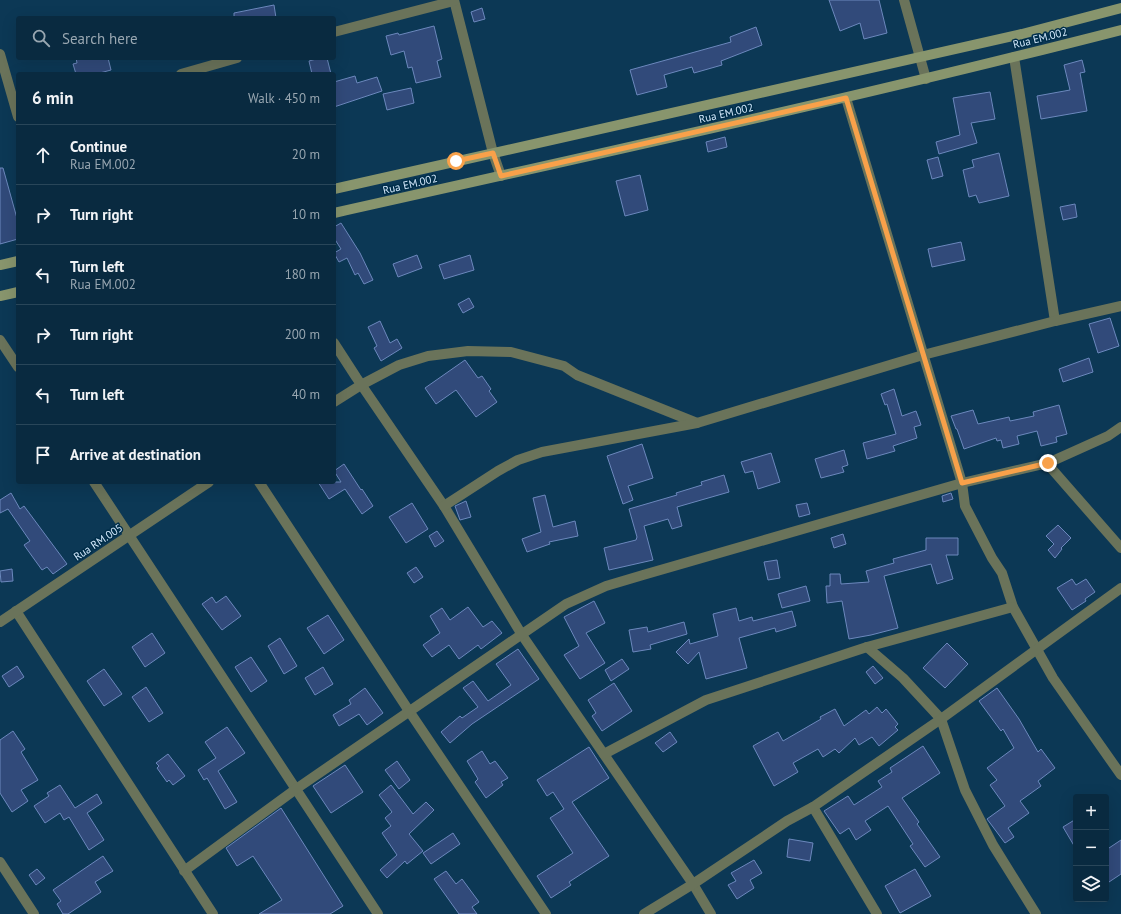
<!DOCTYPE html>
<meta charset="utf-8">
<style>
:root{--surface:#092a40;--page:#123247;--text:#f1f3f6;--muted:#99a7b1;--line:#294659}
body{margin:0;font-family:"PT Sans",sans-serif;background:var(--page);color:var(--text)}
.controls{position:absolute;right:12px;bottom:12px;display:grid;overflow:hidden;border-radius:4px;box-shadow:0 4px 16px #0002}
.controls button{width:36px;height:36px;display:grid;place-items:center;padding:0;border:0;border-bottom:1px solid var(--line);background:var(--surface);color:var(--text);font:20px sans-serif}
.stop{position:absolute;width:12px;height:12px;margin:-9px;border:3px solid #f8a14a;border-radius:50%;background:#fff}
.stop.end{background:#f8a14a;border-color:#fff;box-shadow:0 1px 4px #0008}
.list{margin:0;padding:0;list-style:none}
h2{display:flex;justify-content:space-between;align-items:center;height:52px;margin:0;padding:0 16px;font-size:17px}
h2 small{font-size:13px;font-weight:400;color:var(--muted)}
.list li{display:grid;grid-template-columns:26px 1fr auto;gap:12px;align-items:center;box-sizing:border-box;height:60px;padding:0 16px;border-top:1px solid var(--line)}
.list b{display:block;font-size:15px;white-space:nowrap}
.list p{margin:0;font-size:13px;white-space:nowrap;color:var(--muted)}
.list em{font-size:13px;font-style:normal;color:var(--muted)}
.icon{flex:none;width:22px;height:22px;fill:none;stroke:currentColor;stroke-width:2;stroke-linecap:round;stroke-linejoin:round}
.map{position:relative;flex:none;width:1121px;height:914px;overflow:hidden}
.search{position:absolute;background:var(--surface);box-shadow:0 4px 16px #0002;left:16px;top:16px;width:320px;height:44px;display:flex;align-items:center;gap:10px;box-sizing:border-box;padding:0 14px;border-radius:4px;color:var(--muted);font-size:15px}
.panel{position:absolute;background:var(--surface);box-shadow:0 4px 16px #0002;left:16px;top:72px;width:320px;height:412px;border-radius:4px}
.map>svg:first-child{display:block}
.building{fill:#314a7a;stroke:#6c88bd}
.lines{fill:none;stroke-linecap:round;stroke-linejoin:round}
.street{stroke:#6a735a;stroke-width:10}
.secondary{stroke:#88956d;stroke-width:10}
.route{stroke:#f8a14a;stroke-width:5}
.labels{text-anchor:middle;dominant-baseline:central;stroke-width:3;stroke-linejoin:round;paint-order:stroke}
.street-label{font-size:11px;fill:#d4eafd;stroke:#002e4a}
</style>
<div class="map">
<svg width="1121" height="914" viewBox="0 0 1121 914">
<rect width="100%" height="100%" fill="#0c3855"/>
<g class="building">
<path d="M829,0H879L887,33L864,39L860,23L840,31Z"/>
<path d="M274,5L276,18H234V13Z"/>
<path d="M482,8L485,19L474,22L471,12Z"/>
<path d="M434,26L442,59L437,61L441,77L416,83L412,67L408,68L404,51L391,55L386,36L398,33L399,35Z"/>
<path d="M756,27L762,45L721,61L722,65L694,73L692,67L664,75L667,87L637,95L630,70L731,42L730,37Z"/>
<path d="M76,58H108L111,70L96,74H76L73,64L77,63Z"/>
<path d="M320,58H327L331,74H312L309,61Z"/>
<path d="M1082,60L1085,72L1080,73L1087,111L1041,119L1037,96L1070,90L1064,65Z"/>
<path d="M355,76L357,83L377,77L382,91L334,107V82Z"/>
<path d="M411,88L414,103L387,110L383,94Z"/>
<path d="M990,92L995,119L971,123L977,143L939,154L936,142L960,135L953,98Z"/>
<path d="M725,137L727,147L708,152L706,142Z"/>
<path d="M999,153L1009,196L979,203L976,195L969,197L963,170L974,167L972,160Z"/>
<path d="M938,157L943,176L932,179L927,160Z"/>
<path d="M0,168H3L18,222V239L0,244Z"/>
<path d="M640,175L648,210L625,216L616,181Z"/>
<path d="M1075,204L1077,217L1063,220L1060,207Z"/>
<path d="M341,223L360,253L373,280L364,284L358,273L355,275L347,258L339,262L334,253L341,249L334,238V227Z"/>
<path d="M961,242L965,260L932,267L928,249Z"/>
<path d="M417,255L422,268L398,277L393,264Z"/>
<path d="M470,255L474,270L444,279L439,265Z"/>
<path d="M469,298L474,307L463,313L458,304Z"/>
<path d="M1110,318L1119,346L1098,353L1089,324Z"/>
<path d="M380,321L390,343L397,339L402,348L381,361L374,348L377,346L368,327Z"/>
<path d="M1089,358L1093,372L1063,382L1059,369Z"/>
<path d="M465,360L478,378L482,376L491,389L489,391L497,402L476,417L456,390L436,404L425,388Z"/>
<path d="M894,389L902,416L916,411L921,425L914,427L917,438L893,446L895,451L867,459L863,443L896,434L887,404L885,405L881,394Z"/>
<path d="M1059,405L1067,434L1056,437L1057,442L1041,446L1037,431L1017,436L1019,444L1003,448L1001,440L997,441L996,438L964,449L957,429H956L951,416L973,410L978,424L1009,417L1010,421L1034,416L1033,412Z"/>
<path d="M642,444L653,478L628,486L633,500L623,504L607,456Z"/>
<path d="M844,450L848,465L842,467L844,472L821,478L815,459Z"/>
<path d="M771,453L780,482L758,489L753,471L745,473L741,462Z"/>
<path d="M344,464L361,490L362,489L373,506L362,514L345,489L329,499L318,482H341L334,471Z"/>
<path d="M724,475L729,492L677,507L682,526L672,529L668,519L644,526L653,560L609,570L604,548L636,540L637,537L629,509L677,495L676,493L702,485L701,482Z"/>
<path d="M11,493L20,509L24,506L67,564L53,574L47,567L42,570L24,545L30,541L8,509L0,513V500Z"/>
<path d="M951,493L953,499L943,502L942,496Z"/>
<path d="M545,495L553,527L575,521L578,536L549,542L550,544L527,552L522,539L541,532L533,498Z"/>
<path d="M466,501L471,517L460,520L455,506Z"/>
<path d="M412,503L428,529L406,543L389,517Z"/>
<path d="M807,503L810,514L799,517L796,505Z"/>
<path d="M1058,525L1071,538L1061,548L1062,549L1055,558L1048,550L1054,544L1046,536Z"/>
<path d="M437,531L444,541L435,547L429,536Z"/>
<path d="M843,534L846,544L834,548L831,538Z"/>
<path d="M926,538H958V555H946L953,579L937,584L931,564L884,576L898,628L871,635L849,639L842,601L827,603L826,586H830V574H840L841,584L869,582L866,571L894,563L893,559L926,550Z"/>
<path d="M777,560L780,578L768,580L764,562Z"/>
<path d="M416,567L423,577L414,583L407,573Z"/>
<path d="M12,569L13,581L1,582L0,571Z"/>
<path d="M1072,579L1076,585L1086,579L1095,592L1085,599L1086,601L1072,610L1057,588Z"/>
<path d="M806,586L810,601L782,608L778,594Z"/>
<path d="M226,596L241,616L222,630L202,604L212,597L216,603Z"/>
<path d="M594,601L605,623L586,633L605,663L580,679L564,655L579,646L564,617Z"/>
<path d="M468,607L483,627L492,621L502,633L481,649L478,645L459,659L449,645L432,657L423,645L440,633L430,616L442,608L450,620Z"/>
<path d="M736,608L739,621L752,617L753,621L792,611L796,626L776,632L775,628L739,638L747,668L706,679L699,652L688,664L676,652L689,639L690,644L718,636L713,614Z"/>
<path d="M328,615L344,640L324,654L307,628Z"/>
<path d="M684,622L687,634L650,645L651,649L633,652L629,630L647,627L648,632Z"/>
<path d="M152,633L165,653L145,667L132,647Z"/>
<path d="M280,638L297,666L284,674L268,646Z"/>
<path d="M947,643L968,664L945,688L923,668Z"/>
<path d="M518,649L539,679L472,724L450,743L441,732L460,716L462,718L478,707L463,688L473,681L488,701L511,685L496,664Z"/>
<path d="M251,657L267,681L251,692L235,667Z"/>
<path d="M622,659L629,669L611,681L605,670Z"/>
<path d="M17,666L24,677L9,687L2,676Z"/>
<path d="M873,666L883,678L875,684L866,672Z"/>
<path d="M323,667L333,684L315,695L305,678Z"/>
<path d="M104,669L122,694L104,706L87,681Z"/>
<path d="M614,683L632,711L602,731L592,716L596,713L588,700Z"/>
<path d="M146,687L163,713L149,722L132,697Z"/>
<path d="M365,688L383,713L367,725L359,714L339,726L333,715L351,704L349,700Z"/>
<path d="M997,688L1019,719L1038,752L1041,749L1055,768L1038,781L1041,786L1020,801L1029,813L1008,828L1014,837L1005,843L987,819L1005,806L990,785L997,780L987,768L1014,748L1003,729L1001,731L979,701Z"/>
<path d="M877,707L882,713L886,709L898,724L895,727L898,730L879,746L872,737L859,745L855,738L839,753L835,749L823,757L818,749L793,763L798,772L774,786L753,746L778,732L783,741L821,719L820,717L835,709L844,726L866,710L869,714Z"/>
<path d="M227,727L245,753L218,771L237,802L225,809L207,778L204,780L198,770L216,758L205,742Z"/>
<path d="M13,731L25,749L21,752L38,780L21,790L28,801L12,812L0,793V740Z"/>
<path d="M670,732L677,742L663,752L655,743Z"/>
<path d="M923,746L940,773L902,798L919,822L917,824L940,857L925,867L910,846L913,844L888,806L865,821L871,830L856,840L849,828L840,834L824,811L848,796L854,805L882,787L878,781L892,772L890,768Z"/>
<path d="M589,747L609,778L572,802L609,856L569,882L571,885L551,898L537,876L573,853L550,818L564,809L553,792L547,796L537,780Z"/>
<path d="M482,751L490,764L495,761L508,778L501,782L503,785L486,798L475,782L478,779L467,761Z"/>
<path d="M168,754L185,776L173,785L169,780L167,782L157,768L159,766L156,763Z"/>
<path d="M397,761L410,780L399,789L385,770Z"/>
<path d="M345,765L363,792L331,813L313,786Z"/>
<path d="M60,785L75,808L97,794L102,803L87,813L104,840L89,850L69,817L64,820L60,813L45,823L34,806L49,796L47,793Z"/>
<path d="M391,785L413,814L426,802L434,810L409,834L423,851L407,864L405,861L387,878L380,870L397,855L382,833L391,826L385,818L392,812L379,795Z"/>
<path d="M281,808L343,906L330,914H259L282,900L253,856L237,866L226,848Z"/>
<path d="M1076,819V849L1063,827Z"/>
<path d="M453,833L460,844L431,864L423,853Z"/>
<path d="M789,839L813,843L810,861L787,857Z"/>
<path d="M1121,840V874L1106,884V850Z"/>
<path d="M103,856L113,871L95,882L101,892L68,914H63L57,904L61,901L53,890Z"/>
<path d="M754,860L762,873L750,880L754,888L737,899L728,885L736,881L731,873Z"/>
<path d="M37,869L45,878L36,885L29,875Z"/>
<path d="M915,869L931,896L900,913L885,886Z"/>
<path d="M446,871L456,884L462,879L479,902L472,907L477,914H459L434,879Z"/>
</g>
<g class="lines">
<g class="street">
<path d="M454,0L493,153L501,176"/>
<path d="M904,0L926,79"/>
<path d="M334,32L454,1"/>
<path d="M0,54L18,117"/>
<path d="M1014,57L1055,321"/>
<path d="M181,74L237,58"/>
<path d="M846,98L962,483L965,506L992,558L1002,573L1013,607L1053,678L1121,775"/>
<path d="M0,340L18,367"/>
<path d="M334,343L356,377L444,506L522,635L693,884L711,914"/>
<path d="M334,402L361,385L399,365L428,356L468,351L511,352L564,366L577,375L697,423"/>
<path d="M1048,463L1051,468L1121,548"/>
<path d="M94,482L378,914"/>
<path d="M259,482L409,711L546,914"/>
<path d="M444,506L498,471L518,460L542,452L697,423L923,355L1055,321L1121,306"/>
<path d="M16,611L213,914"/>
<path d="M0,622L209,482"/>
<path d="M867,647L903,678L941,719L965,790L993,845L1036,914"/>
<path d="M604,754L706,700L867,647L1013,607"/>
<path d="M813,807L877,914"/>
<path d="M0,862L34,914"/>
<path d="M184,871L296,789L566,604L606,586L643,575L962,483L1048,463L1108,436L1121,427"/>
<path d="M644,914L693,884L787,821L813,807L941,719L1121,588"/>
</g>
<g class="secondary">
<path d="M334,189L1022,34L1121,8"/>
<path d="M334,213C597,154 860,97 1121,30"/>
<path d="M0,265L18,261"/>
<path d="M0,296L18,292"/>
</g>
</g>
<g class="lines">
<path class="route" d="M456,161L493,153L501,176L846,98L962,483L1048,463"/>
</g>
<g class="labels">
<g class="street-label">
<text transform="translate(1040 38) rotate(-14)">Rua EM.002</text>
<text transform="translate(726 113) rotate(-13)">Rua EM.002</text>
<text transform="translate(410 184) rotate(-13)">Rua EM.002</text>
<text transform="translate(98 542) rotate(-34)">Rua RM.005</text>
</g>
</g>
</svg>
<div class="controls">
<button>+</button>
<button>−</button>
<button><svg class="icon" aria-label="layers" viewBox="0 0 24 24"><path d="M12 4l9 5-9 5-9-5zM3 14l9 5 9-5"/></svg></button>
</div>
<div class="stop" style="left:456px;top:161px"></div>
<div class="stop end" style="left:1048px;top:463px"></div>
<div class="search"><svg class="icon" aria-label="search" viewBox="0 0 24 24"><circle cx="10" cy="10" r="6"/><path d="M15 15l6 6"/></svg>Search here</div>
<section class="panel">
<h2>6 min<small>Walk · 450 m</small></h2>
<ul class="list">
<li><svg class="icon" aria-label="ahead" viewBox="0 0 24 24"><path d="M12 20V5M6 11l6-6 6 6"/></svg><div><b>Continue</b><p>Rua EM.002</p></div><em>20 m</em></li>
<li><svg class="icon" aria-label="right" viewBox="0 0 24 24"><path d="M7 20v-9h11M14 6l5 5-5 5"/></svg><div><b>Turn right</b></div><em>10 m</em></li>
<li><svg class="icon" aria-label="left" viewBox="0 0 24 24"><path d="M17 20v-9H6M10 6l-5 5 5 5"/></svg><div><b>Turn left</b><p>Rua EM.002</p></div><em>180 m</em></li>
<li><svg class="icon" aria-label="right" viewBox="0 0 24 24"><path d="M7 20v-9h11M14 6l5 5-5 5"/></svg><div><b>Turn right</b></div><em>200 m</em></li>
<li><svg class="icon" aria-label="left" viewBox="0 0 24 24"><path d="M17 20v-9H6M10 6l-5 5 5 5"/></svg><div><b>Turn left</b></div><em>40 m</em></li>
<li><svg class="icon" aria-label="arrive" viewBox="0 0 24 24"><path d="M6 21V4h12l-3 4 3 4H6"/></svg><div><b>Arrive at destination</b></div></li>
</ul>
</section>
</div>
